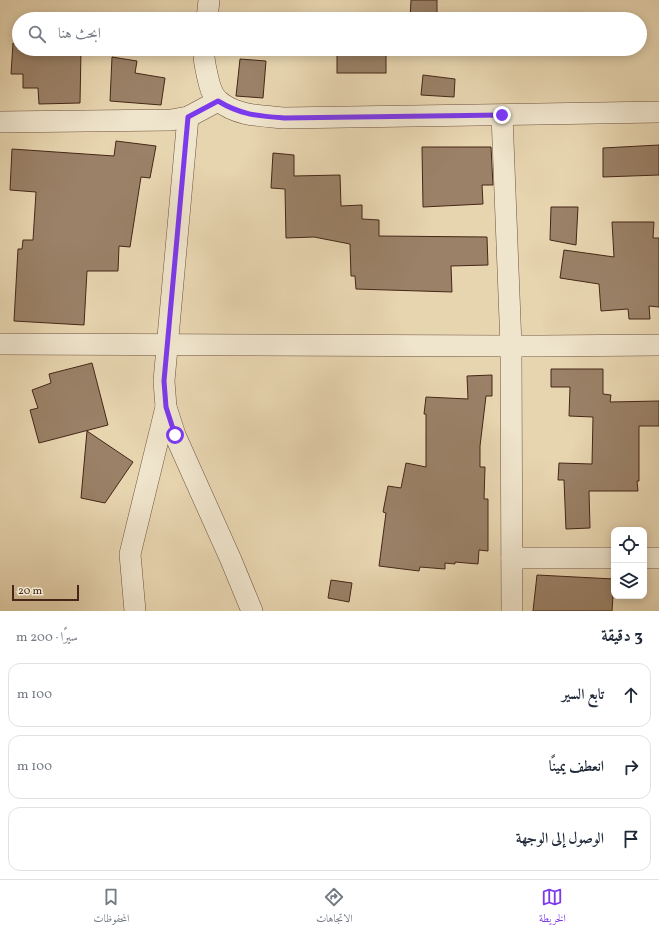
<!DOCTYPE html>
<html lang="ar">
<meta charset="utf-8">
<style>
:root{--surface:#fff;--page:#f2f2f3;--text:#1f2937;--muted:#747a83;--line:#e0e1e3;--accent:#7c3aed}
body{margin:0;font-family:Vollkorn,Amiri,serif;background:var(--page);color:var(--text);direction:rtl}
.controls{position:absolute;right:12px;bottom:12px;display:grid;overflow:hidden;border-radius:8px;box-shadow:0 2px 10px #0003}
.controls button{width:36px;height:36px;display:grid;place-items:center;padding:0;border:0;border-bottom:1px solid var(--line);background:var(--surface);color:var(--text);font:20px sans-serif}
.scale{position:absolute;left:12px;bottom:10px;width:67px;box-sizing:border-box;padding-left:4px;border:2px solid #462717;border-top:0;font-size:11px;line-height:14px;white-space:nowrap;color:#462717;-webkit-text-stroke:3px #efe4cc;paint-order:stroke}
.stop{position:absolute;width:12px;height:12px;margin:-9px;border:3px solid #7c3aed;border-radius:50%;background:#fff}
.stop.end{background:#7c3aed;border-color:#fff;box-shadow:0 1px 4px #0008}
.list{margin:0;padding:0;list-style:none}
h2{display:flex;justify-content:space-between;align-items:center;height:52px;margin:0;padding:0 16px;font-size:17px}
h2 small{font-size:13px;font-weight:400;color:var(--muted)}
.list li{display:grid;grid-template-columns:26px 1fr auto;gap:12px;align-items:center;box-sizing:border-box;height:64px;margin:0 8px 8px;padding:0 8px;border:1px solid var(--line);border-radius:12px}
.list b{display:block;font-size:15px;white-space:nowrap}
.list em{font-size:13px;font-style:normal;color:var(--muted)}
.icon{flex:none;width:22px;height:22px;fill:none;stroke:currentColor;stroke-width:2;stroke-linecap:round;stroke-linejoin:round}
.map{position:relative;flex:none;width:659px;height:611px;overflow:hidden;direction:ltr}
.search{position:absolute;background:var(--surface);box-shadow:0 2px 10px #0003;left:12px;right:12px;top:12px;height:44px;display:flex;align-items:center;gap:10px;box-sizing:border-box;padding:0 14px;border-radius:22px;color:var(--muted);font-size:15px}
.sheet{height:268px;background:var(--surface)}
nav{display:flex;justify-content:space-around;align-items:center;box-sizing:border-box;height:56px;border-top:1px solid var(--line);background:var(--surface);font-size:11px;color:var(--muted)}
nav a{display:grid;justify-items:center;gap:2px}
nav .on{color:var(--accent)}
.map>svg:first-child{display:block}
.building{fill:#9a8167;stroke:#462717}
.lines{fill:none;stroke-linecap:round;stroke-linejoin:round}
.street-casing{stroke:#6e523d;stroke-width:22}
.street{stroke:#efe4cc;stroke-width:21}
.route{stroke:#7c3aed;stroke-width:5}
</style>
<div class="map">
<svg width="659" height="611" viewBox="0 0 659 611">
<rect width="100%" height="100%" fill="#e7d5b0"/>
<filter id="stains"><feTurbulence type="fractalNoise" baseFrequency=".005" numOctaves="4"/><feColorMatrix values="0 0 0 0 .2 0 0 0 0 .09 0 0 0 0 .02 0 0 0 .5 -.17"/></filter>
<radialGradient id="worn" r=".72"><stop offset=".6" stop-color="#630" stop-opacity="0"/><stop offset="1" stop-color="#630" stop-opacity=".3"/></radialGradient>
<g class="building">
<path d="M411,0H437V19H410Z"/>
<path d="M13,43L19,44V49L81,50L80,103L39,104L38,88H23V74H11Z"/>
<rect x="337" y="49" width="49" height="24"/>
<path d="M112,57L137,61L135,73L165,78L161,105L110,101Z"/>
<path d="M240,59L266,61L263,98L236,96Z"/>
<path d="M423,75L455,79L454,97L421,95Z"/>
<path d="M116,141L156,146L150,178L141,177L130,247L119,246L118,271H87L84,325L14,321L18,249H22L23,240H33L36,192L10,190L12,149L114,156Z"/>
<path d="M659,145V175L603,177V148Z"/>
<path d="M422,147H491L493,185H482L483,204L423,207Z"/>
<path d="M273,153L294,155V176L340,175L341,206L362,205V219L379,220V236L487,237L488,265L451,266L452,292L356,289L355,276H351L350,244L314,237L286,238L285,189L271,188Z"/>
<path d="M551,207H578L576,245L550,240Z"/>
<path d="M612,222H654L653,238H659V307L649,306L650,319H629L628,309L601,311L599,284L560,278L564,250L614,257Z"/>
<path d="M92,363L108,425L39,443L30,410L38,408L32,390L51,383L49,374Z"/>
<path d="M551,369H603V394L611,395L610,402L659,401V426H639V481H637L638,491H589L590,528L566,529L564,480H558L559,463L592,464L593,417L569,416L570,387H551Z"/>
<path d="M492,375V396H486L480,446V467H485L484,499H488V551L479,550L478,564L455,562V564L445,563V569L420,567L419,571L379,566L386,513L383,512L388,486L401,488L406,463L426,467V414H424L426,397L468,399L467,376Z"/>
<path d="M87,431L133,462L105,503L81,498Z"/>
<path d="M537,575L614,579L612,611H533Z"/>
<path d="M331,580L352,583L349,602L328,598Z"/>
</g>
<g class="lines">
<g class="street-casing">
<g id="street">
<path d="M207,19L209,0"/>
<path d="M204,49C203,57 205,65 207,74C209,83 211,95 219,101C236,116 263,116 284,118L659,112"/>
<path d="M502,115L511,346L512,611"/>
<path d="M188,117L164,381L166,407L175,435L231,560L252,611"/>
<path d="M0,122L171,120L188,117L218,101"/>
<path d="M0,344L541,346L659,345"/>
<path d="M512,558H614"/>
<path d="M644,558H659"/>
<path d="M135,611L130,554L166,407"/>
</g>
</g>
<use href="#street" class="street"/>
</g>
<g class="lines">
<path class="route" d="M175,435L166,407L164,381L188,117L218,101C241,115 258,116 284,118L502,115"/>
</g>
<rect width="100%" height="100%" filter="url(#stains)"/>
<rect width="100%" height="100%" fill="url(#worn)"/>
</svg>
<div class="controls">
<button><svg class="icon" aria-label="locate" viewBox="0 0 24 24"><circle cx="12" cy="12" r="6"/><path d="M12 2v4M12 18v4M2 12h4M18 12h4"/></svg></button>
<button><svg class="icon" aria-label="layers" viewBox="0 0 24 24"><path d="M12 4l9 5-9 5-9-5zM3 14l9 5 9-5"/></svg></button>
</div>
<div class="scale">20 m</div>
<div class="stop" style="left:175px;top:435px"></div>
<div class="stop end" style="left:502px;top:115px"></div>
<div class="search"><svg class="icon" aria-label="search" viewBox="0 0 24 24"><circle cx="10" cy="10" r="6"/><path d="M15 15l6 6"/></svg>ابحث هنا</div>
</div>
<section class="sheet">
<h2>3 دقيقة<small>سيرًا · 200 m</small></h2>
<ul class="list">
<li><svg class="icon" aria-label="ahead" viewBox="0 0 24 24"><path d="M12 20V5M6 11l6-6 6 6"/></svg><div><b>تابع السير</b></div><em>100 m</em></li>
<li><svg class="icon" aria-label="right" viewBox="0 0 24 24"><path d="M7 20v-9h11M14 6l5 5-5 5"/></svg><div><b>انعطف يمينًا</b></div><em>100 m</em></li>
<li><svg class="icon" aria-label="arrive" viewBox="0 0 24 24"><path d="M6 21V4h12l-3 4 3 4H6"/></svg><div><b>الوصول إلى الوجهة</b></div></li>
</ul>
</section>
<nav>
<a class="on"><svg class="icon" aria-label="map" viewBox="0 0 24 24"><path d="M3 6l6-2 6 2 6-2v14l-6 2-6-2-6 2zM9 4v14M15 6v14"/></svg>الخريطة</a>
<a><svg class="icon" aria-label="directions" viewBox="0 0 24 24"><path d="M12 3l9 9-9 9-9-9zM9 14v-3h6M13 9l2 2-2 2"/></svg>الاتجاهات</a>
<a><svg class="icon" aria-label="saved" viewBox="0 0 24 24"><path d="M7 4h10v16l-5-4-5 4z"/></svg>المحفوظات</a>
</nav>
